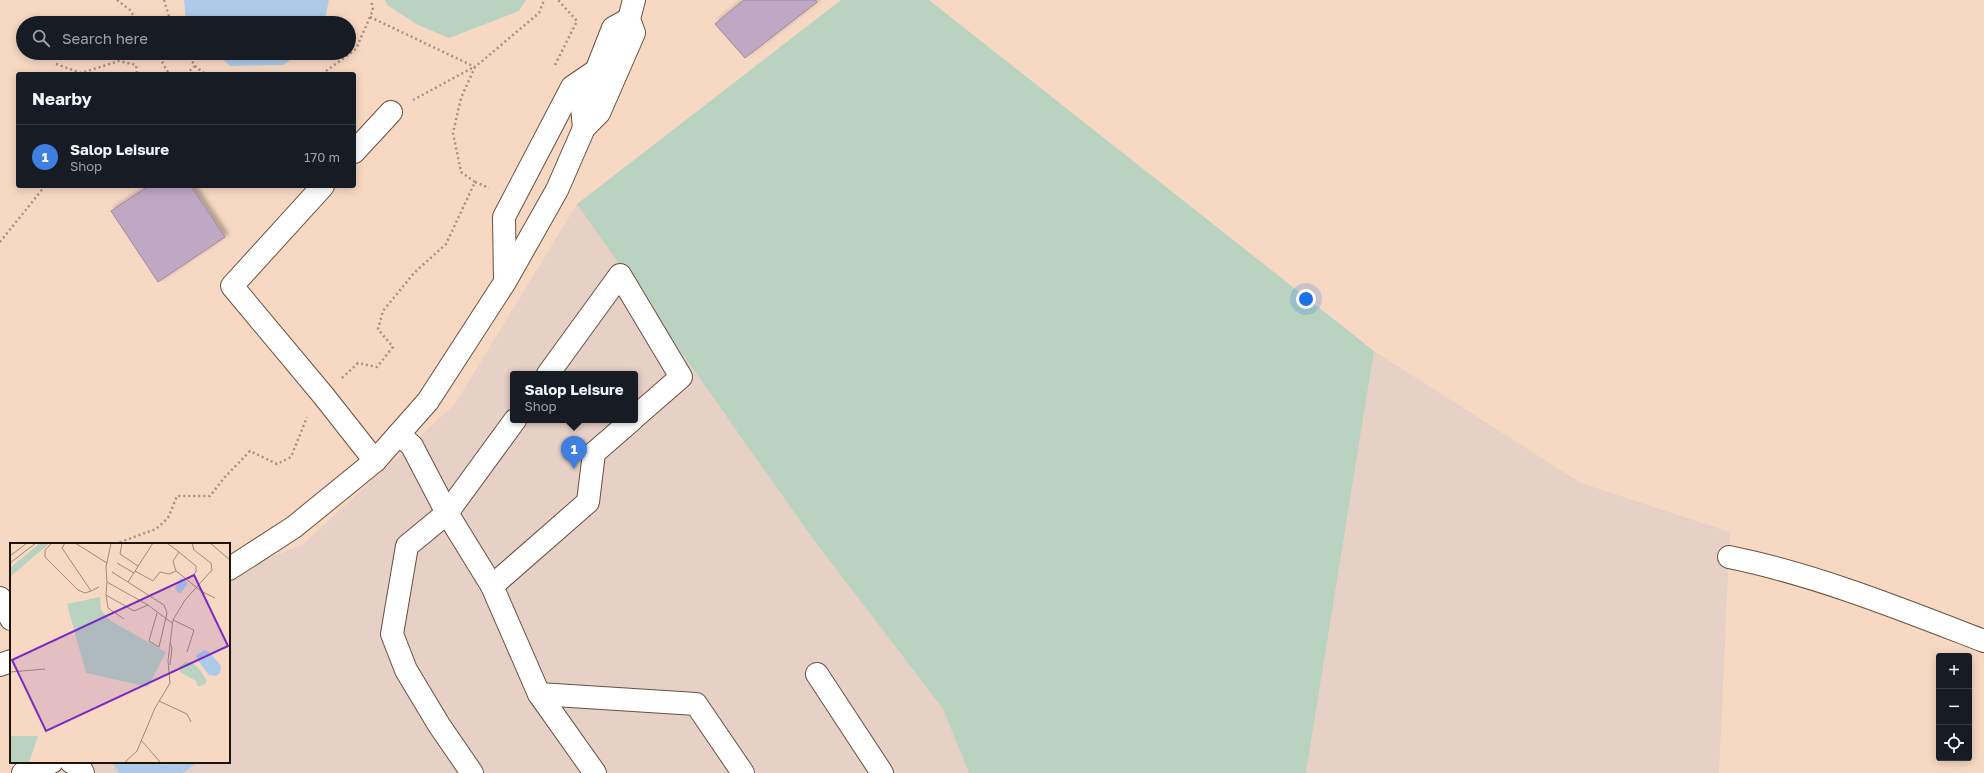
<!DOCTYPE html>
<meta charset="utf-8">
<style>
:root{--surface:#171b24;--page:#242831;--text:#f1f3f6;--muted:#9ea1a6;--line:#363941;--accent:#42877e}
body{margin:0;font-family:"Golos Text",sans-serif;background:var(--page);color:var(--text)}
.controls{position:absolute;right:12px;bottom:12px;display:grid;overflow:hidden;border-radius:4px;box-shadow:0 2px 10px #0003}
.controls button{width:36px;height:36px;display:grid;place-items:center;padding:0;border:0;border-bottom:1px solid var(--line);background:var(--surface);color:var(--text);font:20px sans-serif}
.you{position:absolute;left:1306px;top:299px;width:14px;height:14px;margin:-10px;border:3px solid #fff;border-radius:50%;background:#1a73e8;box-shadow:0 0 0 6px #1a73e833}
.badge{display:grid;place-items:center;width:26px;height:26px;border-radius:50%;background:var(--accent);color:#fff;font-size:13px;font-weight:700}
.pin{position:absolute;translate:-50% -33px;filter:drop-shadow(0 1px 2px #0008)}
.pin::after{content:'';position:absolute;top:21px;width:14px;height:12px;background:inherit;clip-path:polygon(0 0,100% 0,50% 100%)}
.popup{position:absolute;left:510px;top:371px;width:128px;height:52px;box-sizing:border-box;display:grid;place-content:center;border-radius:4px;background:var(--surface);filter:drop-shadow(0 1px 3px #0005);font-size:13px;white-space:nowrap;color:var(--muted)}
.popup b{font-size:15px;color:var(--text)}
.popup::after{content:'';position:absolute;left:50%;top:100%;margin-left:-8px;border:8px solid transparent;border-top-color:var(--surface)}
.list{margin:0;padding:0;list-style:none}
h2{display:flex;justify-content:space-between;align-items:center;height:52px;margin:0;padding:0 16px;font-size:17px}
h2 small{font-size:13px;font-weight:400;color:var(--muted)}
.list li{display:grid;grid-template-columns:26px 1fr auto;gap:12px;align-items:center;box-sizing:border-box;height:64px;padding:0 16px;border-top:1px solid var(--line)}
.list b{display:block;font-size:15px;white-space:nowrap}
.list p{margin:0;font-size:13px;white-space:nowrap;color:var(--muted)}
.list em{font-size:13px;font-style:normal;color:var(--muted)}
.icon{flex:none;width:22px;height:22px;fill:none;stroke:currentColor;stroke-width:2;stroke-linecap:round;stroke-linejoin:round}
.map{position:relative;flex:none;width:1984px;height:773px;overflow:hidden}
.search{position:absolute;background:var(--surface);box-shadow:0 2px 10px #0003;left:16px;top:16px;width:340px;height:44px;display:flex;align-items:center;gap:10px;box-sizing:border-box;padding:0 14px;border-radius:22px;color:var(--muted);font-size:15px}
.panel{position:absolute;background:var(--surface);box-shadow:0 2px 10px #0003;left:16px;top:72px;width:340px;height:116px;border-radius:4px}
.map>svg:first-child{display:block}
.commercial{fill:#e7d0c5;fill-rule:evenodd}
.green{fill:#b9d3c0}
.water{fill:#adcae9}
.building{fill:#bea8c3;stroke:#9f89a3;filter:url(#shadow)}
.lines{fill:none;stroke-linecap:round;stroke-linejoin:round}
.minor-casing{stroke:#6a503e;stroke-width:24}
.path{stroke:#a7907f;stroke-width:2.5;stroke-dasharray:2 3;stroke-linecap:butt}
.minor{stroke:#fff;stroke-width:22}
.inset-road{fill:none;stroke:#a08a79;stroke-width:1}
.view{fill:#7b2cbf;fill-opacity:0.15;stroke:#7b2cbf;stroke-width:2}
.inset-edge{fill:none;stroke:#1d130b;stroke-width:2}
</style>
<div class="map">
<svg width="1984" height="773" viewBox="0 0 1984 773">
<defs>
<filter id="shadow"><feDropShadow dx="3.5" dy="-3.5" stdDeviation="2" flood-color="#0004"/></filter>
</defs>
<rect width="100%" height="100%" fill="#f7d9c3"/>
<g class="commercial">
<path d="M577,204L810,535L943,709L969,773H96L90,762H229V574L302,545L455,404ZM513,374H635V420H513Z"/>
<path d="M1374,351L1581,483L1730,532L1719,773H1306Z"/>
</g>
<g class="green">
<path d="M385,0H526L519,11L449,38L418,25L387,5Z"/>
<path d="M841,0H929L1374,351L1306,773H969L943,709L810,535L577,204Z"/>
</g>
<g class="water">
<path d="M184,0H329L324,23H186Z"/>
<path d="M216,53H301L283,65L230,66Z"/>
<path d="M112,762H198L183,773H119Z"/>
</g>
<g class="building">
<path d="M744,0H815L817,2L745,58L715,24Z"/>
<path d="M149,186H191L225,237L158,282L111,211Z"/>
</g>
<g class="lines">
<g class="minor-casing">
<g id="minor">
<path d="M584,128L582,107L613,28L629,19"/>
<path d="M354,152L391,112"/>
<path d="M323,186L232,286L323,395L375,461"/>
<path d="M505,280L504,217L572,87L597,70"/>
<path d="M548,374L620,275L681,377L635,417"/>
<path d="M399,434L412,446L447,513L492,586L539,694L595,773"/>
<path d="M1729,557C1817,575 1901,609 1984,641"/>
<path d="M229,569L294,527L375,461L428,401L505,282L557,190L584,128L599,113L634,33L629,19L634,0"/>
<path d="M492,586L588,502L594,453L632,420"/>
<path d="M0,598L6,607L11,619"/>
<path d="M0,665L11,661"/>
<path d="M817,674L882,773"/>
<path d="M539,694L696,704L743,773"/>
<path d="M71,762L80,767L83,773"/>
<path d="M23,773L52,762"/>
<path d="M472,773L439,725L406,670L392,634L407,546L447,513L515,420"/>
</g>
</g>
<g class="path">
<path d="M117,0L130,10L138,23"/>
<path d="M164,0L171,23"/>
<path d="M370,17L475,67L539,13L544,0"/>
<path d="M157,53L169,74"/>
<path d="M187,53L195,66L205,74"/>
<path d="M56,64L81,73L119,61L136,65L137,74"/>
<path d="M555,65L577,21L558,0"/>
<path d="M186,74L195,66"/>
<path d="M322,74L356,49L373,10L371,0"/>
<path d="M413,100L474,67"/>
<path d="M475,182L489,188"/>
<path d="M0,242L45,186"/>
<path d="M342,378L358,363L377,367L393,347L378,329L383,311L414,273L446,244L475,182L461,172L453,133L461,98L475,67"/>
<path d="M115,544L156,529L168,518L177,496H210L224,478L250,451L277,464L291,457L307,417"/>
</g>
<use href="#minor" class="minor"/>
</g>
<g transform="translate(10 543)">
<rect width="220" height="220" fill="#f7d9c3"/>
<path d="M30,0H40L0,34V25ZM90,54L91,67L101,78L156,109L138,144L76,130L57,61ZM175,119H182L190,127L197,138L195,141L188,144L186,138L170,129L169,124ZM0,193H28L19,220H0Z" fill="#b9d3c0"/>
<path d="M171,35L178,40L171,50H168L165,45ZM194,107L199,109L211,123L210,130L206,133L199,132L188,118L186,113Z" fill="#adcae9"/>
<path class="inset-road" d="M42,0L35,7V14L68,47L75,50L81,48M55,0L52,5L81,48L89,44M65,0L97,20M101,0L96,24L97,39L138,62L162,80M112,0L110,11L128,23M157,0L169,9M200,0L220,17M0,13L17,0M0,20L26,0M107,20L124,30M125,28L143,38L150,29L159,31L166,28M102,29L154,62L157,70L149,104L139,98L147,70M179,36L186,29V23L169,9L163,18L166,28L191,48L205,55M97,39L96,52L124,68L138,62M118,39L143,0M96,52L98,65L114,76M163,77L184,87L177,109M160,100L162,105L160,122M0,129L35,126M149,158L177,171L181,179M131,197L151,220M114,220L127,208L145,165L160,140L158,118L163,77L175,57L202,27L201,20L184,7L182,0"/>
<path class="view" d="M184,32L218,103L36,188L2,117Z"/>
<rect width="220" height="220" class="inset-edge"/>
</g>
</svg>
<div class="controls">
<button>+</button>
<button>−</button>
<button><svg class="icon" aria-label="locate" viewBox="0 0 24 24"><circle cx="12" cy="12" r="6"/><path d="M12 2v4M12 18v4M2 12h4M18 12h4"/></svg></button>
</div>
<div class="you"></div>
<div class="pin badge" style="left:574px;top:469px;background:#3f7fe0">1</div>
<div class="popup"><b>Salop Leisure</b>Shop</div>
<div class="search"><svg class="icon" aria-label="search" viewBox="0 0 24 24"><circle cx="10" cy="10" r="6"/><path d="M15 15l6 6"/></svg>Search here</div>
<section class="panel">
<h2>Nearby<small></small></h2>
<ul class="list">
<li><span class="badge" style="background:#3f7fe0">1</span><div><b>Salop Leisure</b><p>Shop</p></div><em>170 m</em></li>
</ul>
</section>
</div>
